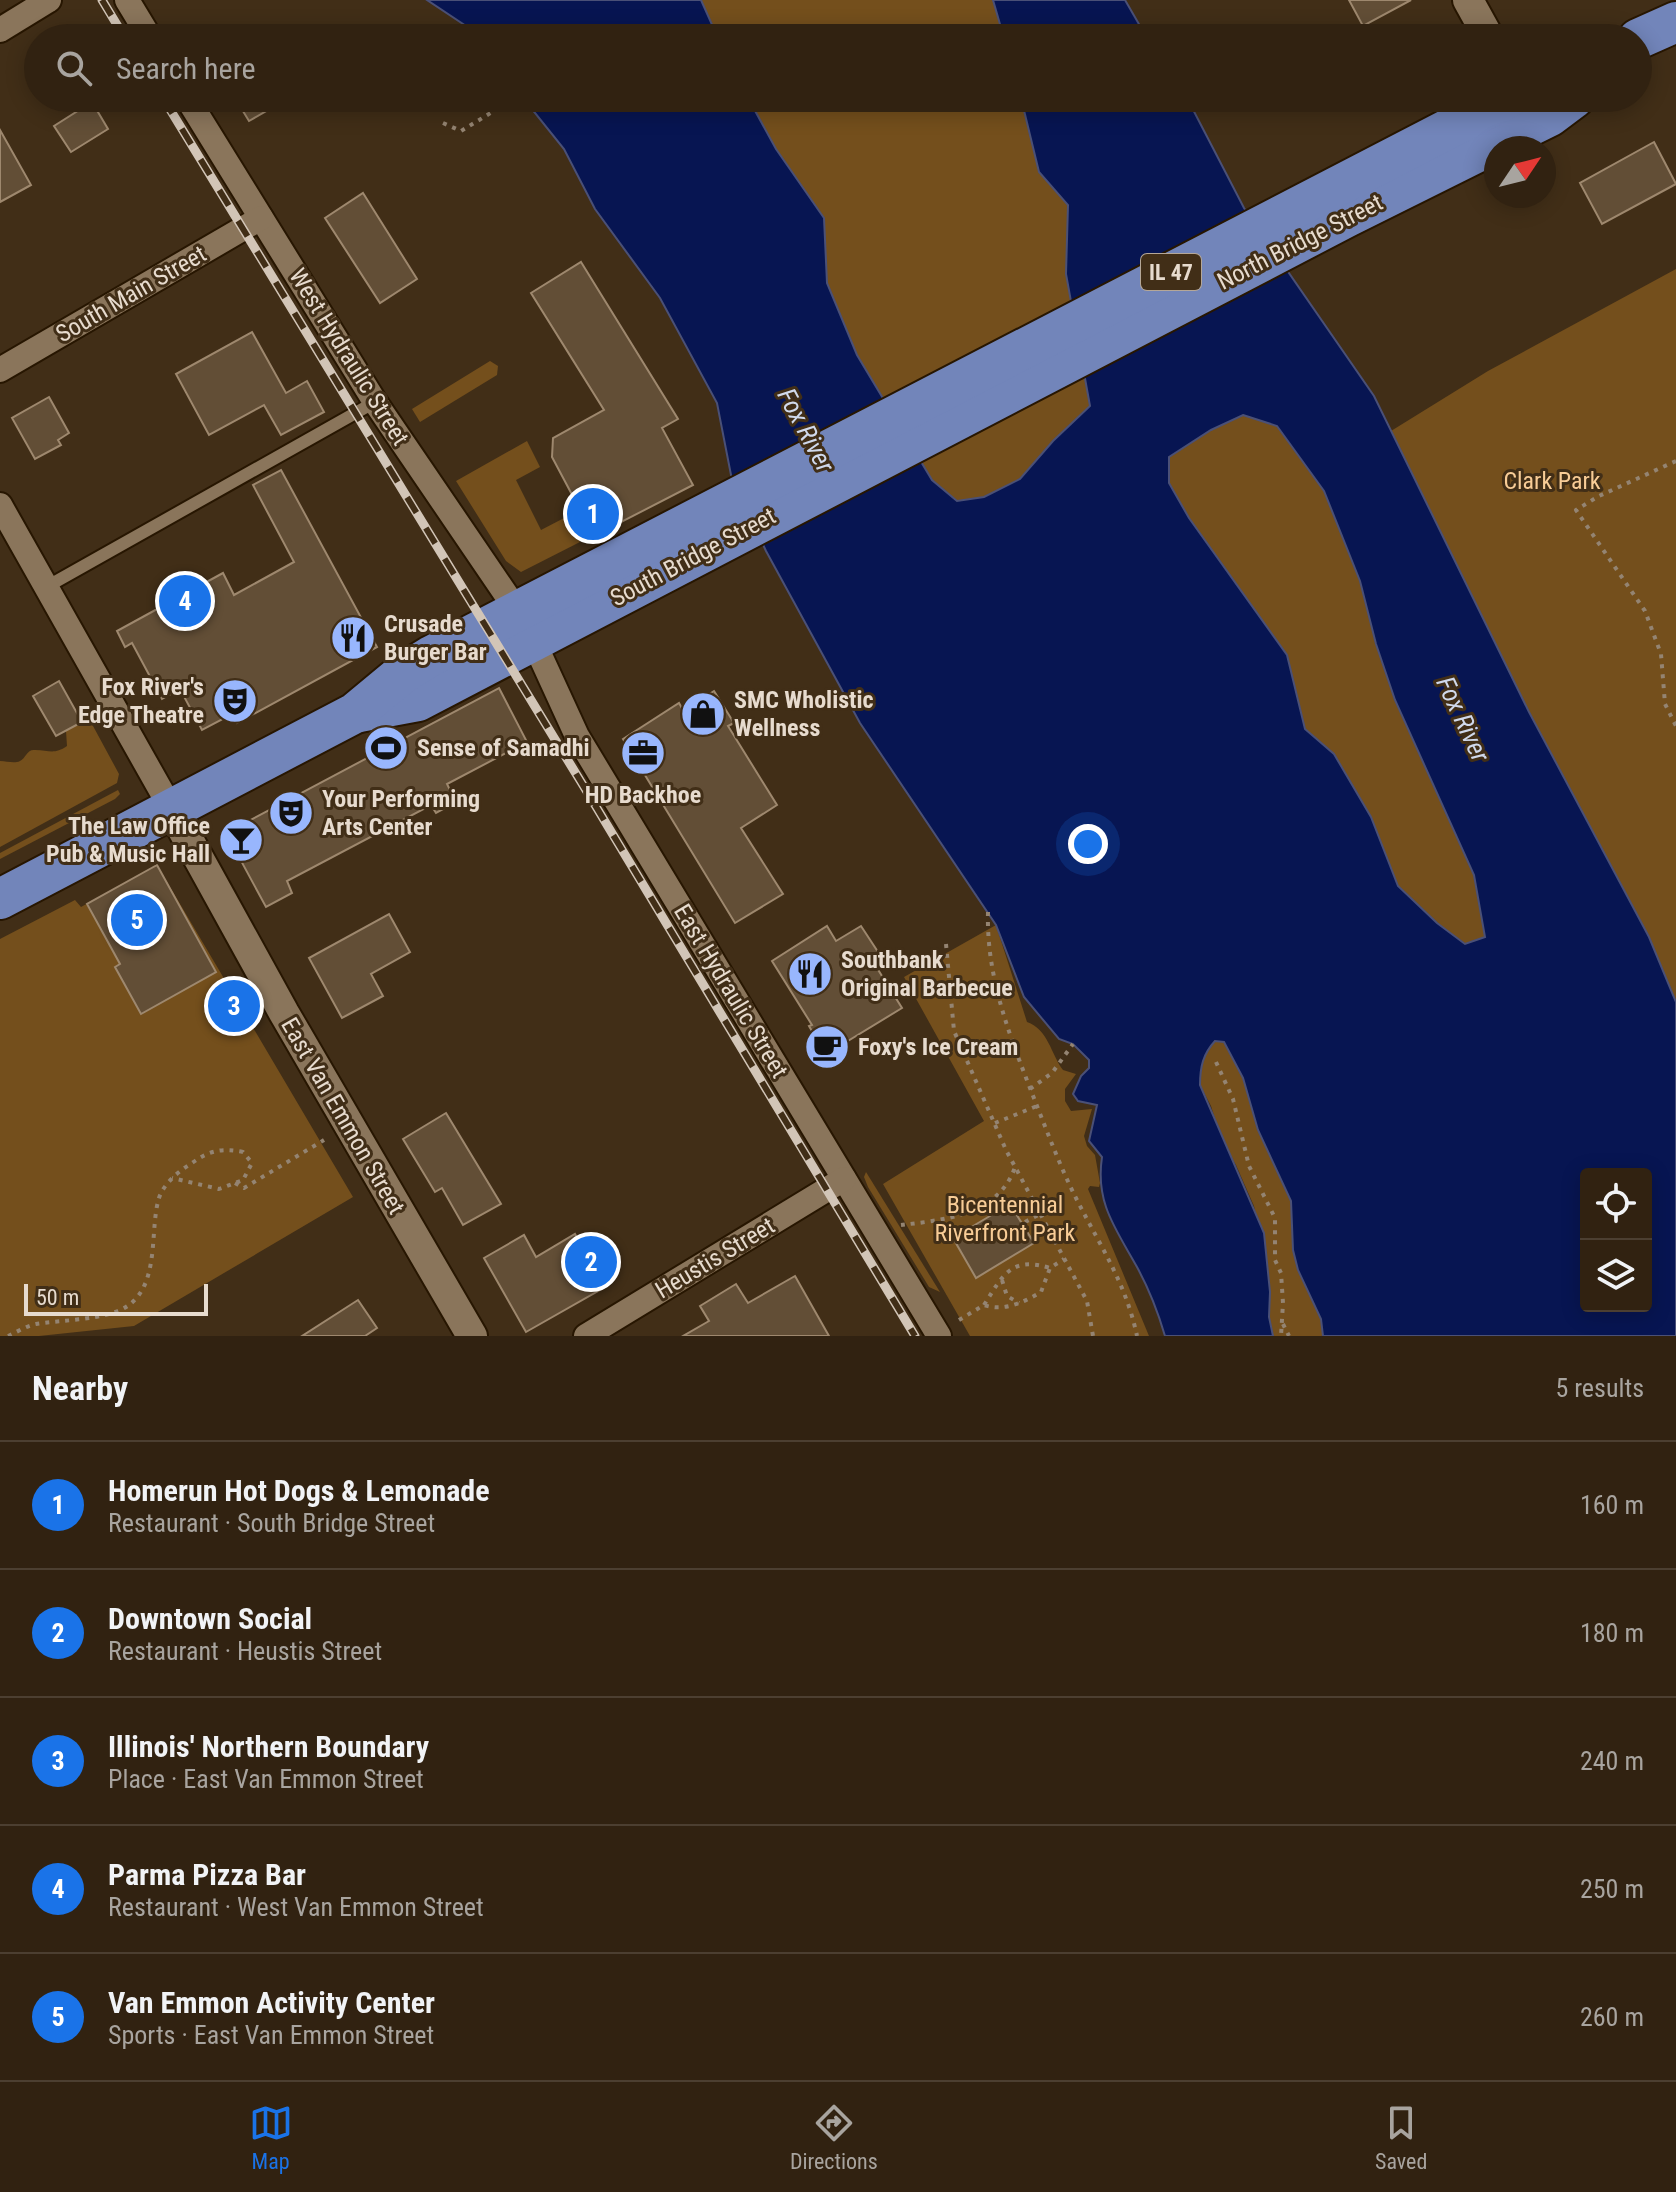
<!DOCTYPE html>
<meta charset="utf-8">
<style>
:root{--surface:#312211;--page:#3d2f1f;--text:#f1f3f6;--muted:#a8a49f;--line:#4c3f31;--accent:#1a73e8}
body{margin:0;font-family:"Roboto Condensed",sans-serif;background:var(--page);color:var(--text)}
.controls{position:absolute;right:24px;bottom:24px;display:grid;overflow:hidden;border-radius:8px;box-shadow:0 4px 20px #0003}
.controls button{width:72px;height:72px;display:grid;place-items:center;padding:0;border:0;border-bottom:2px solid var(--line);background:var(--surface);color:var(--text);font:40px sans-serif}
.compass{position:absolute;left:1484px;top:136px;width:72px;height:72px;border-radius:50%;background:var(--surface);box-shadow:0 4px 20px #0003;rotate:55deg}
.scale{position:absolute;left:24px;bottom:20px;width:184px;box-sizing:border-box;padding-left:8px;border:4px solid #e7dbce;border-top:0;font-size:22px;line-height:28px;white-space:nowrap;color:#e7dbce;-webkit-text-stroke:6px #412e17;paint-order:stroke}
.you{position:absolute;left:1088px;top:844px;width:28px;height:28px;margin:-20px;border:6px solid #fff;border-radius:50%;background:#1a73e8;box-shadow:0 0 0 12px #1a73e833}
.badge{display:grid;place-items:center;width:52px;height:52px;border-radius:50%;background:var(--accent);color:#fff;font-size:26px;font-weight:700}
.pin{position:absolute;translate:-50% -50%;border:4px solid #fff;box-shadow:0 2px 8px #0006}
.list{margin:0;padding:0;list-style:none}
h2{display:flex;justify-content:space-between;align-items:center;height:104px;margin:0;padding:0 32px;font-size:34px}
h2 small{font-size:26px;font-weight:400;color:var(--muted)}
.list li{display:grid;grid-template-columns:52px 1fr auto;gap:24px;align-items:center;box-sizing:border-box;height:128px;padding:0 32px;border-top:2px solid var(--line)}
.list b{display:block;font-size:30px;white-space:nowrap}
.list p{margin:0;font-size:26px;white-space:nowrap;color:var(--muted)}
.list em{font-size:26px;font-style:normal;color:var(--muted)}
.icon{flex:none;width:44px;height:44px;fill:none;stroke:currentColor;stroke-width:2;stroke-linecap:round;stroke-linejoin:round}
.map{position:relative;flex:none;width:1676px;height:1336px;overflow:hidden}
.search{position:absolute;background:var(--surface);box-shadow:0 4px 20px #0003;left:24px;right:24px;top:24px;height:88px;display:flex;align-items:center;gap:20px;box-sizing:border-box;padding:0 28px;border-radius:44px;color:var(--muted);font-size:30px}
.sheet{height:744px;background:var(--surface)}
nav{display:flex;justify-content:space-around;align-items:center;box-sizing:border-box;height:112px;border-top:2px solid var(--line);background:var(--surface);font-size:22px;color:var(--muted)}
nav a{display:grid;justify-items:center;gap:4px}
nav .on{color:var(--accent)}
.map>svg:first-child{display:block}
.green{fill:#744f1c}
.water{fill:#071552;stroke:#4a5077;stroke-width:2;fill-rule:evenodd}
.building{fill:#624e36;stroke:#9e886e;stroke-width:2}
.lines{fill:none;stroke-linecap:round;stroke-linejoin:round}
.service-casing{stroke:#271601;stroke-width:16}
.minor-casing{stroke:#271601;stroke-width:28}
.tertiary-casing{stroke:#271601;stroke-width:34}
.trunk-casing{stroke:#271601;stroke-width:44}
.path{stroke:#948472;stroke-width:4;stroke-dasharray:4 6;stroke-linecap:butt}
.service{stroke:#8a755b;stroke-width:12}
.minor{stroke:#8a755b;stroke-width:24}
.tertiary{stroke:#8a755b;stroke-width:30}
.trunk{stroke:#7285ba;stroke-width:40}
.rail-casing{stroke:#d2c5b7;stroke-width:9}
.rail{stroke:#412e17;stroke-width:6;stroke-dasharray:18;stroke-linecap:butt}
.labels{text-anchor:middle;dominant-baseline:central;stroke-width:6;stroke-linejoin:round;paint-order:stroke}
.shield{fill:#412e17;stroke:#b5a797;stroke-width:2}
.shield-label{font-size:22px;font-weight:bold;fill:#e7dbce}
.street-label{font-size:24px;fill:#e7dbce;stroke:#412e17}
.park-label{font-size:24px;fill:#f8cc96;stroke:#412e17}
.poi-label{font-size:24px;font-weight:bold;fill:#e7dbce;stroke:#412e17;text-anchor:start}
.water-label{font-size:26px;font-style:italic;fill:#d0d9ec;stroke:#412e17}
</style>
<div class="map">
<svg width="1676" height="1336" viewBox="0 0 1676 1336">
<rect width="100%" height="100%" fill="#412e17"/>
<g class="green">
<path d="M701,0H993L1004,38H718Z"/>
<path d="M748,98H1021L1039,172L1068,205L1066,274L1090,406L1053,441L1020,479L984,497L957,501L932,480L857,355L827,283L824,218L776,149Z"/>
<path d="M1676,269V1002L1649,937L1529,712L1391,431L1488,371Z"/>
<path d="M490,361L498,366L497,375L420,422L412,409Z"/>
<path d="M1243,415L1277,426L1324,491L1360,581L1376,644L1395,700L1474,875L1486,937L1466,944L1437,923L1398,886L1371,817L1334,754L1305,729L1287,655L1188,518L1169,482V457L1211,430Z"/>
<path d="M527,441L540,467L516,480L541,530L566,517L580,542L521,572L506,561L456,481Z"/>
<path d="M86,713L119,774L117,783L0,847V761C7,761 14,764 20,761C26,758 27,749 35,750C49,750 54,755 67,746L66,731Z"/>
<path d="M118,790L120,794L115,799L0,859V853Z"/>
<path d="M157,865L353,1197L134,1326L39,1336H0V939L75,900L81,907Z"/>
<path d="M996,925L1027,1022C1048,1029 1051,1054 1063,1070L1076,1074L1065,1089V1101L1071,1111L1092,1109L1084,1136L1087,1146L1095,1155L1100,1183L1099,1187L1090,1186L1088,1189L1149,1336H970L883,1184L984,1121L904,977Z"/>
<path d="M1215,1041L1224,1042L1243,1078L1258,1130L1291,1201L1293,1250L1298,1270L1321,1319L1323,1336H1273L1269,1317L1270,1292L1267,1266L1254,1206L1236,1165L1223,1144L1211,1106L1200,1085V1071L1206,1051Z"/>
<path d="M866,1172L940,1292L929,1287L868,1187L864,1177Z"/>
</g>
<g class="water">
<path d="M427,0H701L718,38H476L466,26Z"/>
<path d="M993,0H1125L1147,38H1004Z"/>
<path d="M523,98H748L776,149L824,218L827,283L857,355L932,480L957,501L984,497L1020,479L1053,441L1090,406L1066,274L1068,205L1039,172L1021,98H1187L1244,208L1374,396L1529,712L1649,937L1676,1002V1336H1323L1321,1319L1298,1270L1293,1250L1291,1201L1258,1130L1243,1078L1224,1042L1215,1041C1203,1054 1200,1067 1200,1085L1264,1233L1270,1292L1269,1317L1273,1336H1165C1158,1312 1149,1289 1137,1267C1116,1229 1095,1203 1102,1157L1089,1141L1097,1105L1078,1101L1073,1094L1081,1076L1089,1068V1060L1073,1044L1059,1039L1024,997L996,925L860,723L766,551L731,475L717,403L660,298L595,209L564,149ZM1243,415L1277,426L1324,491L1360,581L1376,644L1395,700L1474,875L1485,937L1465,944L1437,923L1398,886L1371,817L1334,754L1305,729L1287,655L1189,518L1169,483V457L1211,430ZM1586,1174H1646V1306H1586Z"/>
</g>
<g class="building">
<path d="M1349,0H1411L1363,26Z"/>
<path d="M235,98H289L249,121Z"/>
<path d="M92,102L108,129L71,152L54,126Z"/>
<path d="M0,130L31,185L0,202Z"/>
<path d="M1654,142L1676,184L1602,224L1580,183Z"/>
<path d="M363,193L417,279L380,303L325,218Z"/>
<path d="M581,262L678,419L662,428L693,485L594,536L552,457L553,438L604,410L531,293Z"/>
<path d="M252,332L286,393L307,381L324,412L281,435L264,405L209,435L176,374Z"/>
<path d="M49,397L69,433L58,440L61,445L35,459L12,418Z"/>
<path d="M281,470L377,647L237,723L232,714L202,730L180,689L162,699L132,643L125,647L117,631L223,573L234,595L294,562L253,485Z"/>
<path d="M59,681L82,722L56,736L33,696Z"/>
<path d="M499,688L527,742L447,784L456,802L436,813L431,805L287,881L292,893L266,907L226,833Z"/>
<path d="M714,691L734,723L728,726L777,805L741,828L783,894L735,923L623,739L679,703L683,710Z"/>
<path d="M157,865L216,972L141,1014L115,967L120,964L87,904Z"/>
<path d="M389,914L410,952L371,974L383,996L342,1018L309,958Z"/>
<path d="M827,926L836,941L861,926L880,955L872,960L902,1008L843,1044L846,1048L827,1060L814,1039L816,1038L809,1026L812,1025L772,961Z"/>
<path d="M446,1113L501,1204L463,1225L442,1188L435,1192L403,1139Z"/>
<path d="M1010,1204L1034,1243L976,1278L953,1238Z"/>
<path d="M575,1234L605,1287L526,1332L484,1258L524,1235L536,1257Z"/>
<path d="M795,1276L829,1336H683L709,1321L700,1306L736,1284L748,1303Z"/>
<path d="M358,1300L377,1328L365,1336H302Z"/>
</g>
<g class="lines">
<g class="service-casing">
<path id="service" d="M48,586L375,402"/>
</g>
<g class="minor-casing">
<g id="minor">
<path d="M127,0L150,38"/>
<path d="M0,30L49,0"/>
<path d="M187,98L375,402L518,612"/>
<path d="M0,370L261,218"/>
<path d="M0,505L172,810"/>
<path d="M533,640L577,736L939,1336"/>
<path d="M586,1336L844,1179"/>
</g>
</g>
<g class="tertiary-casing">
<g id="tertiary">
<path d="M1468,0L1489,38"/>
<path d="M172,810L284,1013L472,1336"/>
</g>
</g>
<g class="trunk-casing">
<g id="trunk">
<path d="M1638,39L1676,22"/>
<path d="M359,712L418,701L1347,217L1550,116L1574,98"/>
<path d="M0,899L355,713L402,674L431,656L1508,98"/>
</g>
</g>
<g class="path">
<path d="M443,123L461,131L507,103"/>
<path d="M1676,461L1599,496L1576,510L1645,611L1661,654L1665,704L1676,726"/>
<path d="M988,912C986,981 1013,1044 1037,1106C1050,1139 1062,1171 1078,1202C1102,1249 1126,1284 1137,1336"/>
<path d="M946,944L954,1031L1006,1150L1087,1301L1093,1336"/>
<path d="M1216,1062L1233,1099L1249,1166L1275,1218V1260L1281,1273L1283,1303L1281,1336"/>
<path d="M1030,1089L1052,1073L1073,1044"/>
<path d="M995,1123L1037,1106"/>
<path d="M235,1183L244,1188L324,1140"/>
<path d="M1025,1222L1040,1214"/>
<path d="M901,1225C944,1220 999,1215 1015,1167"/>
<path d="M1002,1280L1007,1296L1019,1303"/>
<path d="M984,1305C1003,1275 1011,1256 1050,1268"/>
<path d="M959,1320L984,1305C1004,1312 1024,1302 1041,1292L1050,1268L1064,1259"/>
<path d="M1283,1324L1289,1336"/>
<path d="M8,1336C17,1332 26,1326 36,1324C61,1320 105,1320 126,1307C161,1285 149,1230 159,1198C164,1183 179,1171 192,1163C210,1150 222,1148 243,1152L252,1163L243,1180L219,1189L172,1178"/>
</g>
<use href="#service" class="service"/>
<use href="#minor" class="minor"/>
<use href="#tertiary" class="tertiary"/>
<use href="#trunk" class="trunk"/>
<g class="rail-casing">
<g id="rail">
<path d="M102,0L125,38"/>
<path d="M163,98L589,795L915,1336"/>
</g>
</g>
<use href="#rail" class="rail"/>
</g>
<defs>
<g id="restaurant-disc" transform="scale(2.3)"><circle r="9.5" fill="#98b6fd" stroke="#412e17"/><path d="M-5-6h1v4h1v-4h1v4h1v-4h1v5L-1.5 .5V6h-2V.5L-5-1ZM5-6V6H3V1.5H1.5Q1.5-4 5-6Z" fill="#111"/></g>
<g id="theatre-disc" transform="scale(2.3)"><circle r="9.5" fill="#98b6fd" stroke="#412e17"/><path d="M-5-5.5Q0-4 5-5.5V0Q5 5 0 6Q-5 5-5 0ZM-3.3-2.5H-1v1.5H-3.3ZM1-2.5H3.3v1.5H1ZM-2.8 1Q0 5.5 2.8 1Z" fill="#111"/></g>
<g id="shop-disc" transform="scale(2.3)"><circle r="9.5" fill="#98b6fd" stroke="#412e17"/><path d="M-5-2.5h2.3a2.7 3.5 0 0 1 5.4 0H5L5.5 6h-11ZM-1.5-2.5h3a1.5 2.3 0 0 0-3 0Z" fill="#111"/></g>
<g id="stadium-disc" transform="scale(2.3)"><circle r="9.5" fill="#98b6fd" stroke="#412e17"/><path d="M0-5a6.5 5 0 1 0 0 10a6.5 5 0 1 0 0-10ZM-3.5-1.8h7v3.6h-7Z" fill="#111"/></g>
<g id="office-disc" transform="scale(2.3)"><circle r="9.5" fill="#98b6fd" stroke="#412e17"/><path d="M-6-3h4V-5.5h4V-3h4V5H-6ZM-1-4.5V-3h2v-1.5ZM-6 0V1H6V0Z" fill="#111"/></g>
<g id="bar-disc" transform="scale(2.3)"><circle r="9.5" fill="#98b6fd" stroke="#412e17"/><path d="M-6-5H6L.8 .8V4.5H3.5V6h-7V4.5H-.8V.8Z" fill="#111"/></g>
<g id="cafe-disc" transform="scale(2.3)"><circle r="9.5" fill="#98b6fd" stroke="#412e17"/><path d="M-5.5-4.5H6V0H3Q3 3.5 0 3.5H-2.5Q-5.5 3.5-5.5 0ZM3-3.2v2h1.7v-2ZM-6 4.5H4V6H-6Z" fill="#111"/></g>
</defs>
<g fill-rule="evenodd">
<use href="#restaurant-disc" x="353" y="638"/>
<use href="#theatre-disc" x="235" y="701"/>
<use href="#shop-disc" x="703" y="714"/>
<use href="#stadium-disc" x="386" y="748"/>
<use href="#office-disc" x="643" y="753"/>
<use href="#theatre-disc" x="291" y="813"/>
<use href="#bar-disc" x="241" y="840"/>
<use href="#restaurant-disc" x="810" y="974"/>
<use href="#cafe-disc" x="827" y="1047"/>
</g>
<g class="labels">
<rect class="shield" x="1141" y="254" width="60" height="36" rx="6"/>
<g class="shield-label">
<text x="1171" y="272">IL 47</text>
</g>
<g class="street-label">
<text transform="translate(1300 242) rotate(-27)">North Bridge Street</text>
<text transform="translate(131 294) rotate(-30)">South Main Street</text>
<text transform="translate(349 357) rotate(58)">West Hydraulic Street</text>
<text transform="translate(693 557) rotate(-28)">South Bridge Street</text>
<text transform="translate(731 991) rotate(59)">East Hydraulic Street</text>
<text transform="translate(343 1116) rotate(60)">East Van Emmon Street</text>
<text transform="translate(715 1258) rotate(-31)">Heustis Street</text>
</g>
<g class="park-label">
<text x="1552" y="481">Clark Park</text>
<text x="1005" y="1205">Bicentennial<tspan x="1005" dy="28">Riverfront Park</tspan></text>
</g>
<g class="poi-label">
<text x="384" y="624">Crusade<tspan x="384" dy="28">Burger Bar</tspan></text>
<text x="204" y="687" text-anchor="end">Fox River's<tspan x="204" dy="28">Edge Theatre</tspan></text>
<text x="734" y="700">SMC Wholistic<tspan x="734" dy="28">Wellness</tspan></text>
<text x="417" y="748">Sense of Samadhi</text>
<text x="643" y="795" text-anchor="middle">HD Backhoe</text>
<text x="322" y="799">Your Performing<tspan x="322" dy="28">Arts Center</tspan></text>
<text x="210" y="826" text-anchor="end">The Law Office<tspan x="210" dy="28">Pub &amp; Music Hall</tspan></text>
<text x="841" y="960">Southbank<tspan x="841" dy="28">Original Barbecue</tspan></text>
<text x="858" y="1047">Foxy's Ice Cream</text>
</g>
<g class="water-label">
<text transform="translate(806 430) rotate(62)">Fox River</text>
<text transform="translate(1463 719) rotate(65)">Fox River</text>
</g>
</g>
</svg>
<div class="controls">
<button><svg class="icon" aria-label="locate" viewBox="0 0 24 24"><circle cx="12" cy="12" r="6"/><path d="M12 2v4M12 18v4M2 12h4M18 12h4"/></svg></button>
<button><svg class="icon" aria-label="layers" viewBox="0 0 24 24"><path d="M12 4l9 5-9 5-9-5zM3 14l9 5 9-5"/></svg></button>
</div>
<svg class="compass" viewBox="-18 -18 36 36"><path d="M0-13l5 13h-10z" fill="#e53935"/><path d="M0 13l5-13h-10z" fill="#a8a49f"/></svg>
<div class="scale">50 m</div>
<div class="you"></div>
<div class="pin badge" style="left:593px;top:514px">1</div>
<div class="pin badge" style="left:591px;top:1262px">2</div>
<div class="pin badge" style="left:234px;top:1006px">3</div>
<div class="pin badge" style="left:185px;top:601px">4</div>
<div class="pin badge" style="left:137px;top:920px">5</div>
<div class="search"><svg class="icon" aria-label="search" viewBox="0 0 24 24"><circle cx="10" cy="10" r="6"/><path d="M15 15l6 6"/></svg>Search here</div>
</div>
<section class="sheet">
<h2>Nearby<small>5 results</small></h2>
<ul class="list">
<li><span class="badge">1</span><div><b>Homerun Hot Dogs &amp; Lemonade</b><p>Restaurant · South Bridge Street</p></div><em>160 m</em></li>
<li><span class="badge">2</span><div><b>Downtown Social</b><p>Restaurant · Heustis Street</p></div><em>180 m</em></li>
<li><span class="badge">3</span><div><b>Illinois' Northern Boundary</b><p>Place · East Van Emmon Street</p></div><em>240 m</em></li>
<li><span class="badge">4</span><div><b>Parma Pizza Bar</b><p>Restaurant · West Van Emmon Street</p></div><em>250 m</em></li>
<li><span class="badge">5</span><div><b>Van Emmon Activity Center</b><p>Sports · East Van Emmon Street</p></div><em>260 m</em></li>
</ul>
</section>
<nav>
<a class="on"><svg class="icon" aria-label="map" viewBox="0 0 24 24"><path d="M3 6l6-2 6 2 6-2v14l-6 2-6-2-6 2zM9 4v14M15 6v14"/></svg>Map</a>
<a><svg class="icon" aria-label="directions" viewBox="0 0 24 24"><path d="M12 3l9 9-9 9-9-9zM9 14v-3h6M13 9l2 2-2 2"/></svg>Directions</a>
<a><svg class="icon" aria-label="saved" viewBox="0 0 24 24"><path d="M7 4h10v16l-5-4-5 4z"/></svg>Saved</a>
</nav>
